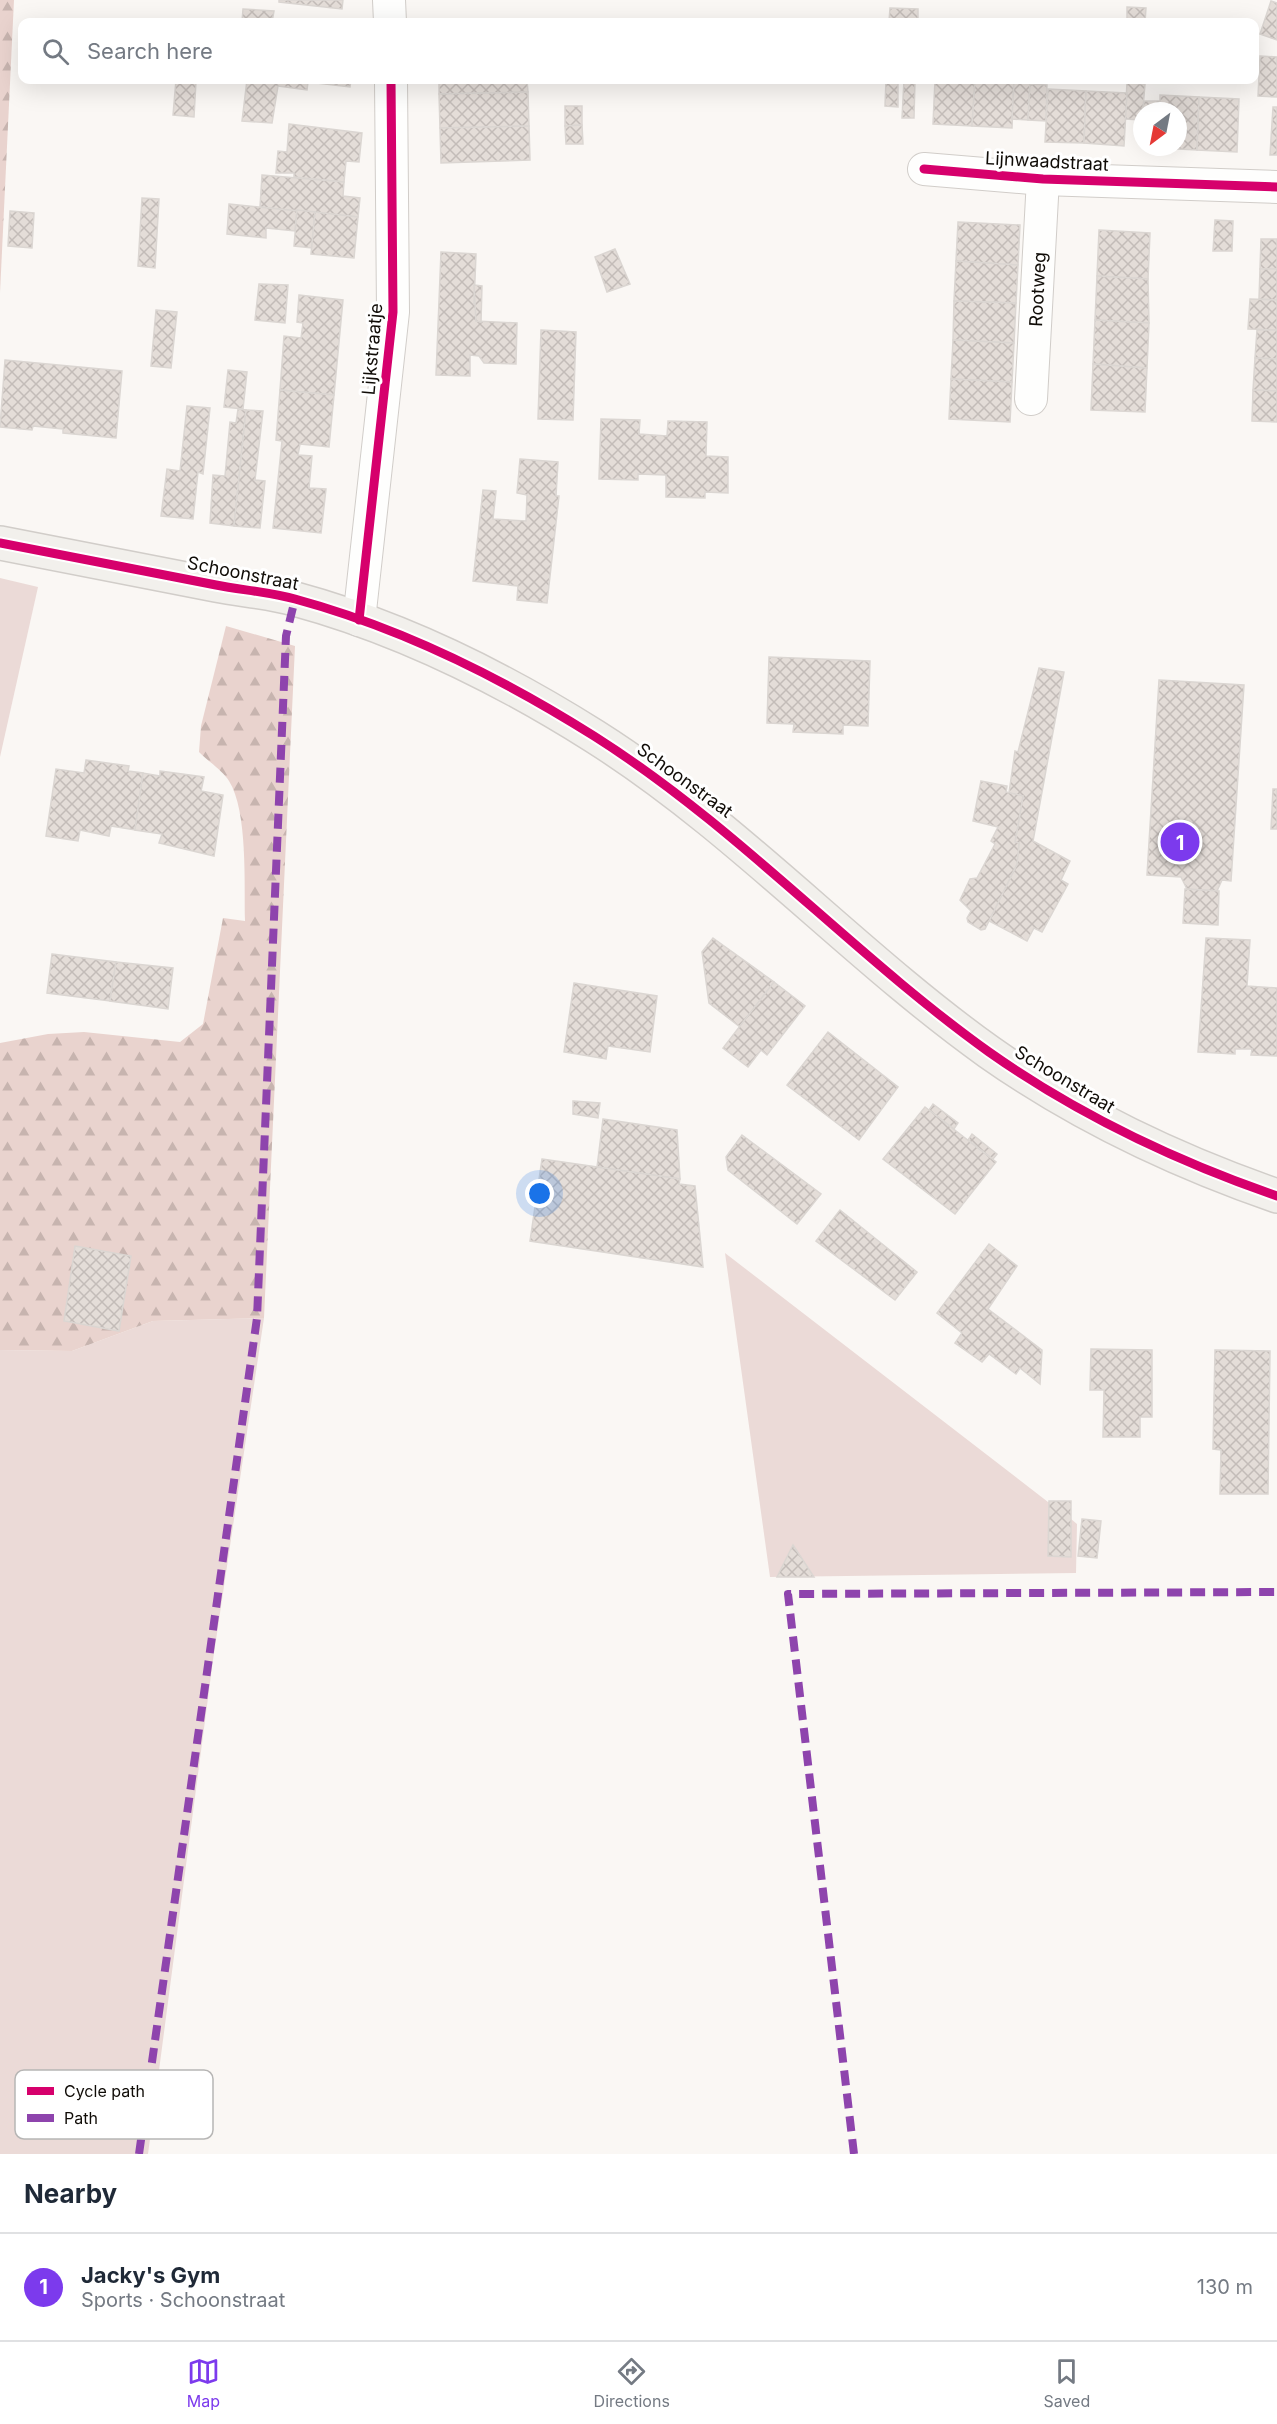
<!DOCTYPE html>
<meta charset="utf-8">
<style>
:root{--surface:#fff;--page:#f2f2f3;--text:#1f2937;--muted:#747a83;--line:#e0e1e3;--accent:#7c3aed}
body{margin:0;font-family:Inter,sans-serif;background:var(--page);color:var(--text)}
.compass{position:absolute;left:1133px;top:102px;width:54px;height:54px;border-radius:50%;background:var(--surface);box-shadow:0 6px 24px #0002;rotate:212deg}
.you{position:absolute;left:540px;top:1194px;width:21px;height:21px;margin:-15px;border:4px solid #fff;border-radius:50%;background:#1a73e8;box-shadow:0 0 0 9px #1a73e833}
.badge{display:grid;place-items:center;width:39px;height:39px;border-radius:50%;background:var(--accent);color:#fff;font-size:20px;font-weight:700}
.pin{position:absolute;translate:-50% -50%;border:3px solid #fff;box-shadow:0 2px 6px #0006}
.list{margin:0;padding:0;list-style:none}
h2{display:flex;justify-content:space-between;align-items:center;height:78px;margin:0;padding:0 24px;font-size:26px}
h2 small{font-size:20px;font-weight:400;color:var(--muted)}
.list li{display:grid;grid-template-columns:39px 1fr auto;gap:18px;align-items:center;box-sizing:border-box;height:108px;padding:0 24px;border-top:2px solid var(--line)}
.list b{display:block;font-size:22px;white-space:nowrap}
.list p{margin:0;font-size:20px;white-space:nowrap;color:var(--muted)}
.list em{font-size:20px;font-style:normal;color:var(--muted)}
.icon{flex:none;width:33px;height:33px;fill:none;stroke:currentColor;stroke-width:2;stroke-linecap:round;stroke-linejoin:round}
.map{position:relative;flex:none;width:1277px;height:2154px;overflow:hidden}
.search{position:absolute;background:var(--surface);box-shadow:0 6px 24px #0002;left:18px;right:18px;top:18px;height:66px;display:flex;align-items:center;gap:15px;box-sizing:border-box;padding:0 21px;border-radius:12px;color:var(--muted);font-size:22px}
.sheet{height:186px;background:var(--surface)}
nav{display:flex;justify-content:space-around;align-items:center;box-sizing:border-box;height:84px;border-top:2px solid var(--line);background:var(--surface);font-size:16px;color:var(--muted)}
nav a{display:grid;justify-items:center;gap:3px}
nav .on{color:var(--accent)}
.map>svg:first-child{display:block}
.green{fill:#ebdad7}
.forest{fill:url(#forest-firs)}
.building{fill:url(#building-cross-hatch);stroke:#dbd6d2;stroke-width:1.5}
.lines{fill:none;stroke-linecap:round;stroke-linejoin:round}
.street-casing{stroke:#d1cdc9;stroke-width:34}
.secondary-casing{stroke:#d1cdc9;stroke-width:36}
.street{stroke:#fefefd;stroke-width:32}
.secondary{stroke:#f2f0ec;stroke-width:33}
.quiet{stroke:#8e44ad;stroke-width:8;stroke-dasharray:15 8;stroke-linecap:butt}
.cycleway-casing{stroke:#fff;stroke-width:13}
.cycleway{stroke:#d6006c;stroke-width:9}
.labels{text-anchor:middle;dominant-baseline:central;stroke-width:6;stroke-linejoin:round;paint-order:stroke}
.street-label{font-size:18px;fill:#100c07;stroke:#fff}
.key{fill:#fff;stroke:#b7b6b5;stroke-width:1.5}
.key-label{font-size:16px;fill:#100c07}
</style>
<div class="map">
<svg width="1277" height="2154" viewBox="0 0 1277 2154">
<defs>
<pattern id="forest-firs" width="22" height="20" patternUnits="userSpaceOnUse" patternTransform="scale(1.5)"><rect width="22" height="20" fill="#e9d3ce"/><path d="M5 1l3.5 6h-7zM16 11l3.5 6h-7z" fill="#c7b4af"/></pattern>
<pattern id="building-cross-hatch" width="8" height="8" patternUnits="userSpaceOnUse" patternTransform="scale(1.5)"><rect width="8" height="8" fill="#e4ddd8"/><path d="M0 0l8 8M0 8l8-8" fill="none" stroke="#c3bcb8"/></pattern>
</defs>
<rect width="100%" height="100%" fill="#faf7f4"/>
<g class="green">
<path d="M0,578L38,587L0,757Z"/>
<path d="M725,1253L1048,1502L1071,1501V1519L1077,1524L1076,1573L770,1577Z"/>
<path d="M264,1318L213,1660L148,2154H0V1350L72,1351L153,1321Z"/>
</g>
<g class="forest">
<path d="M0,0H14L0,293Z"/>
<path d="M226,626L295,646L264,1318L153,1321L72,1351L0,1350V1043L48,1034L84,1032L180,1042L203,1024L223,918L245,921C244,885 248,811 229,781C223,771 208,761 199,752L201,726Z"/>
</g>
<g class="building">
<path d="M343,0L342,9L279,2V0Z"/>
<path d="M1271,1L1277,3V40L1260,34Z"/>
<path d="M1127,7L1146,8L1145,22H1127Z"/>
<path d="M890,8L918,9V22H889Z"/>
<path d="M243,9L274,11L272,22H242Z"/>
<path d="M1260,56L1277,57V97L1258,96Z"/>
<path d="M176,80L196,81L194,117L173,115Z"/>
<path d="M247,80H351L350,87L308,82L307,90L278,86L272,123L242,121Z"/>
<path d="M439,80H527L528,92L439,94Z"/>
<path d="M886,80H898V107L885,106Z"/>
<path d="M904,80H915L914,118H902Z"/>
<path d="M935,80H975L972,126L933,124Z"/>
<path d="M975,80H1014L1012,128L972,126Z"/>
<path d="M1014,81L1030,82L1028,120L1012,119Z"/>
<path d="M1127,83L1145,84L1142,120L1125,119Z"/>
<path d="M1030,84L1047,85L1046,121L1028,120Z"/>
<path d="M1048,89L1086,91L1084,143L1045,142Z"/>
<path d="M1086,91L1127,93L1124,146L1084,143Z"/>
<path d="M528,92L529,126L440,128L439,94Z"/>
<path d="M1160,95L1199,97L1197,150L1158,148L1178,147V111H1160Z"/>
<path d="M1199,97L1239,99L1237,152L1197,150Z"/>
<path d="M1144,101H1160V111H1143Z"/>
<path d="M565,106H582V125L565,126Z"/>
<path d="M1273,107H1277V155H1270Z"/>
<path d="M289,124L362,133L359,162L346,161L344,182L294,177V173H276L278,151L287,152Z"/>
<path d="M582,125L583,144H566L565,126Z"/>
<path d="M529,126L530,160L441,163L440,128Z"/>
<path d="M262,175L344,182L343,196L360,198L358,217L260,207Z"/>
<path d="M142,198L159,199L155,268L138,266Z"/>
<path d="M229,204L297,211L295,231L266,228V238L227,234Z"/>
<path d="M297,210L315,212L312,248L294,246Z"/>
<path d="M10,211L34,213L32,248L8,246Z"/>
<path d="M315,212L358,217L354,258L311,254Z"/>
<path d="M1215,220L1233,221L1232,251H1213Z"/>
<path d="M958,222L1020,225L1018,265L956,261Z"/>
<path d="M1099,230L1150,233L1148,279L1097,276Z"/>
<path d="M1261,239H1277V269H1260Z"/>
<path d="M615,249L630,284L607,292L595,257Z"/>
<path d="M441,252L476,254L474,304L477,305L476,321L517,323L516,364L484,363L479,356L470,355V376L436,375Z"/>
<path d="M956,261L1018,265L1016,303L954,301Z"/>
<path d="M1260,269H1277V300L1259,299Z"/>
<path d="M1097,276L1148,279L1149,323L1095,320Z"/>
<path d="M259,284L288,285L285,323L255,320Z"/>
<path d="M474,285L482,286L481,322L476,321Z"/>
<path d="M299,295L343,300L334,395L280,390L284,336L301,338L303,323L297,322Z"/>
<path d="M1250,299L1277,300V330L1248,329Z"/>
<path d="M954,301L1016,303L1014,343L953,340Z"/>
<path d="M156,310L177,312L171,368L151,366Z"/>
<path d="M1095,320L1149,323L1147,368L1093,364Z"/>
<path d="M541,330L576,332L573,420L538,419Z"/>
<path d="M1257,330H1277V359L1255,358Z"/>
<path d="M953,340L1014,343L1012,382L951,379Z"/>
<path d="M1255,358L1277,359V391L1253,390Z"/>
<path d="M5,360L122,371L116,438L63,433V429L33,426L32,430L0,427Z"/>
<path d="M1093,364L1147,368L1145,412L1091,410Z"/>
<path d="M228,370L247,372L243,409L224,407Z"/>
<path d="M951,379L1012,382L1010,422L949,419Z"/>
<path d="M280,390L334,395L329,447L300,444L298,455L312,456L309,488L326,489L321,533L273,528L282,441L276,440Z"/>
<path d="M1253,390L1277,391V422L1252,421Z"/>
<path d="M187,406L210,408L203,474L198,472L193,519L161,516L167,469L180,471Z"/>
<path d="M238,409L246,410L234,526L210,523L213,475L225,476L230,422L236,423Z"/>
<path d="M246,410L263,411L255,480L265,481L260,528L234,526Z"/>
<path d="M601,419L640,420L639,434L667,436L668,421L707,422L706,456L728,457V493L705,492V498L666,497V475L638,474V480L599,479Z"/>
<path d="M520,459L558,462L556,496H559L547,603L517,600L518,586L473,581L483,490L496,491L493,519L526,521L527,495L517,493Z"/>
<path d="M769,657L870,661L868,726L843,725V734L793,732L794,724L767,723Z"/>
<path d="M1039,668L1064,672L1033,841L1070,861L1061,880L1068,884L1042,932L1034,928L1027,941L989,921L1017,864L1019,843L1015,842L1023,796L1009,793L1015,751L1018,752Z"/>
<path d="M1159,680L1244,685L1231,881L1222,880L1217,891L1187,889L1181,877L1147,875Z"/>
<path d="M86,760L129,766L128,771L143,773L135,830L111,826L109,836L80,830L78,841L46,836L56,769L84,773Z"/>
<path d="M160,771L204,777L201,791L223,795L214,856L159,843L162,834L135,830L143,773L160,776Z"/>
<path d="M981,781L1007,786L1006,792L1023,796L1015,842L1019,843L1017,864L985,929L981,930L968,922L967,918L971,911L960,900L970,879L977,878L995,844L991,841L998,827L973,821Z"/>
<path d="M1273,789H1277V829H1271Z"/>
<path d="M1185,889L1219,891L1218,925L1183,923Z"/>
<path d="M713,938L774,982L740,1027L709,1003L702,952Z"/>
<path d="M1206,938L1250,940L1247,986L1277,988V1056L1251,1055L1252,1049H1235V1054L1198,1052Z"/>
<path d="M52,954L116,962L110,1001L47,993Z"/>
<path d="M116,962L173,968L168,1009L110,1001Z"/>
<path d="M774,982L805,1006L767,1055L761,1050L748,1067L723,1048Z"/>
<path d="M574,983L657,996L650,1052L608,1046L606,1059L564,1052Z"/>
<path d="M828,1032L898,1087L859,1140L787,1085Z"/>
<path d="M573,1101L600,1103L598,1118L573,1114Z"/>
<path d="M933,1104L958,1123L954,1129L929,1110Z"/>
<path d="M925,1107L996,1162L955,1214L883,1159Z"/>
<path d="M603,1119L677,1130L680,1179L597,1167Z"/>
<path d="M972,1134L997,1154L993,1159L968,1140Z"/>
<path d="M742,1135L821,1194L797,1224L728,1170L726,1157Z"/>
<path d="M542,1159L680,1179L679,1184L695,1186L703,1267L530,1241Z"/>
<path d="M840,1210L917,1272L895,1300L816,1241Z"/>
<path d="M989,1244L1017,1266L988,1309L1042,1350L1040,1384L1020,1368L1016,1374L989,1354L982,1362L955,1343L962,1333L937,1313Z"/>
<path d="M75,1246L131,1256L119,1331L64,1321Z"/>
<path d="M1091,1349L1152,1350V1417H1140V1437H1103L1104,1390H1090Z"/>
<path d="M1215,1350L1270,1351L1268,1494H1220L1221,1450L1213,1449Z"/>
<path d="M1049,1501H1071V1557L1048,1556Z"/>
<path d="M1082,1519L1101,1521L1097,1558L1078,1556Z"/>
<path d="M793,1545L814,1577H777Z"/>
</g>
<g class="lines">
<g class="street-casing">
<g id="street">
<path d="M389,0L390,22"/>
<path d="M924,169L1043,179L1277,187"/>
<path id="s1" d="M1031,399L1043,179"/>
<path d="M359,620L393,312L391,80"/>
</g>
</g>
<g class="secondary-casing">
<path id="secondary" d="M0,543C72,557 144,571 216,585C242,590 269,592 295,599C402,628 502,678 594,736C738,827 852,954 989,1052C1077,1114 1176,1161 1277,1196"/>
</g>
<use href="#street" class="street"/>
<use href="#secondary" class="secondary"/>
<g class="quiet">
<path d="M139,2154L257,1318L286,636L295,599"/>
<path d="M854,2154L788,1594L1277,1592"/>
</g>
<g class="cycleway-casing">
<g id="cycleway">
<path d="M924,169L1043,179L1277,187"/>
<path d="M0,543C72,557 144,571 216,585C242,590 269,592 295,599C402,628 502,678 594,736C738,827 852,954 989,1052C1077,1114 1176,1161 1277,1196"/>
<path d="M359,620L393,312L391,80"/>
</g>
</g>
<use href="#cycleway" class="cycleway"/>
</g>
<g class="labels">
<g class="street-label">
<text transform="translate(1047 161) rotate(3)">Lijnwaadstraat</text>
<text stroke="none"><textPath href="#s1" startOffset="110">Rootweg</textPath></text>
<text transform="translate(372 349) rotate(-85)">Lijkstraatje</text>
<text transform="translate(243 573) rotate(11)">Schoonstraat</text>
<text transform="translate(685 780) rotate(36)">Schoonstraat</text>
<text transform="translate(1065 1079) rotate(31)">Schoonstraat</text>
</g>
</g>
<rect x="15" y="2070" width="198" height="69" rx="9" class="key"/>
<rect x="27" y="2087" width="27" height="8" fill="#d6006c"/>
<rect x="27" y="2114" width="27" height="8" fill="#8e44ad"/>
<g class="key-label">
<text x="64" y="2097">Cycle path</text>
<text x="64" y="2124">Path</text>
</g>
</svg>
<svg class="compass" viewBox="-18 -18 36 36"><path d="M0-13l5 13h-10z" fill="#e53935"/><path d="M0 13l5-13h-10z" fill="#747a83"/></svg>
<div class="you"></div>
<div class="pin badge" style="left:1180px;top:842px">1</div>
<div class="search"><svg class="icon" aria-label="search" viewBox="0 0 24 24"><circle cx="10" cy="10" r="6"/><path d="M15 15l6 6"/></svg>Search here</div>
</div>
<section class="sheet">
<h2>Nearby<small></small></h2>
<ul class="list">
<li><span class="badge">1</span><div><b>Jacky's Gym</b><p>Sports · Schoonstraat</p></div><em>130 m</em></li>
</ul>
</section>
<nav>
<a class="on"><svg class="icon" aria-label="map" viewBox="0 0 24 24"><path d="M3 6l6-2 6 2 6-2v14l-6 2-6-2-6 2zM9 4v14M15 6v14"/></svg>Map</a>
<a><svg class="icon" aria-label="directions" viewBox="0 0 24 24"><path d="M12 3l9 9-9 9-9-9zM9 14v-3h6M13 9l2 2-2 2"/></svg>Directions</a>
<a><svg class="icon" aria-label="saved" viewBox="0 0 24 24"><path d="M7 4h10v16l-5-4-5 4z"/></svg>Saved</a>
</nav>
